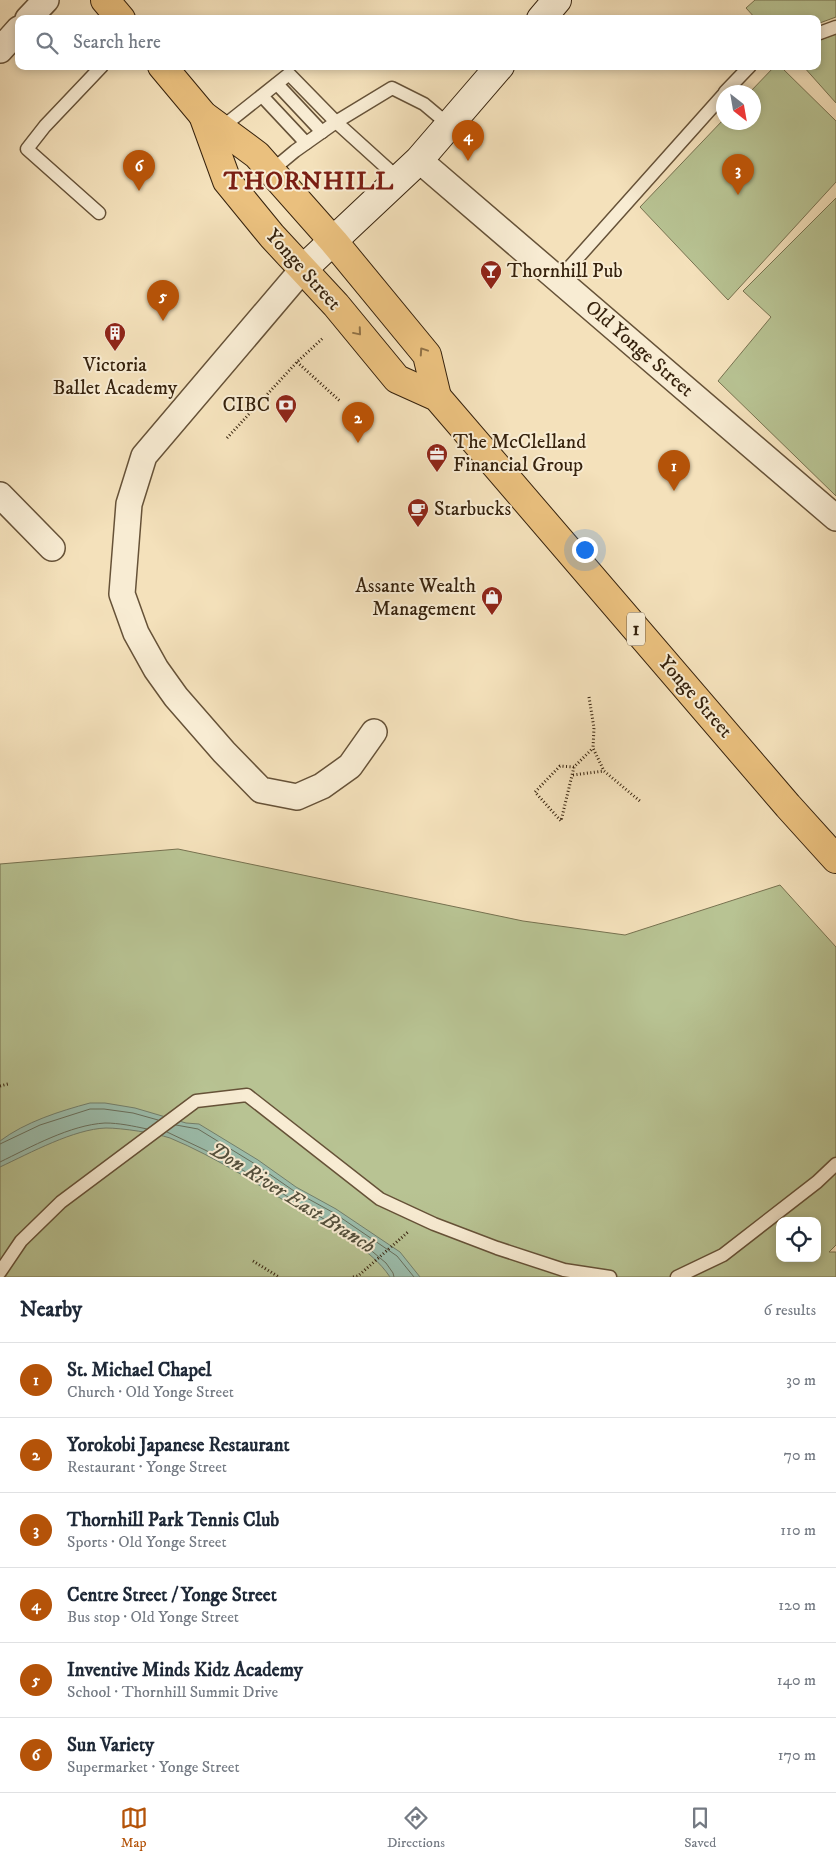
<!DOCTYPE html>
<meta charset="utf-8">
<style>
:root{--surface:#fff;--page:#f6f6f7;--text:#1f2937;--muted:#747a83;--line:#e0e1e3;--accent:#b45309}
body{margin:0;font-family:"IM FELL DW Pica",serif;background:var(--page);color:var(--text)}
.controls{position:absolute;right:15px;bottom:15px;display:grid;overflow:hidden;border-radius:10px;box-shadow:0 2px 8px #0003}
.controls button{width:45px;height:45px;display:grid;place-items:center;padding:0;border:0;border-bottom:1px solid var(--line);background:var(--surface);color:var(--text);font:25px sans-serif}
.compass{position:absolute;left:716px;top:85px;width:45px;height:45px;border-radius:50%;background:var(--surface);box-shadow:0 2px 8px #0003;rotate:149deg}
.you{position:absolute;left:584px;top:549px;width:18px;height:18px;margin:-12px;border:4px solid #fff;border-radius:50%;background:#1a73e8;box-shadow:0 0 0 8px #1a73e833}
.badge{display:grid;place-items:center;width:32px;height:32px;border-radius:50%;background:var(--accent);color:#fff;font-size:16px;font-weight:700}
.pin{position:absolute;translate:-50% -41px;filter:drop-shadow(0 1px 2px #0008)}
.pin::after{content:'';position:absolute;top:26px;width:18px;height:15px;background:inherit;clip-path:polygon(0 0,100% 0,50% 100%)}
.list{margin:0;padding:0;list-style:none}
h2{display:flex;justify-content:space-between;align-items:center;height:65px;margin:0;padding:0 20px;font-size:21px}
h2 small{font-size:16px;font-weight:400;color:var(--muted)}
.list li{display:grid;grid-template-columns:32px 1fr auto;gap:15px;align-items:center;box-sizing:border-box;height:75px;padding:0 20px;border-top:1px solid var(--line)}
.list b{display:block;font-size:19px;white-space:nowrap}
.list p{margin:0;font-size:16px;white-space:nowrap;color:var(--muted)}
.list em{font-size:16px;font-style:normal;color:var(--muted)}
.icon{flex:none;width:28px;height:28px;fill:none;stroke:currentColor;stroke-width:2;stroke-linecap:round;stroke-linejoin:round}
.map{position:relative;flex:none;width:836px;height:1277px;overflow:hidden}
.search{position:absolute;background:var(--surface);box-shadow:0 2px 8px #0003;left:15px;right:15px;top:15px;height:55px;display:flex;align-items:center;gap:12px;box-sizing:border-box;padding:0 18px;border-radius:10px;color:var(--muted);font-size:19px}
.sheet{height:515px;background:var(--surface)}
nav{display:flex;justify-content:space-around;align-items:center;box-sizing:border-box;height:70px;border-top:1px solid var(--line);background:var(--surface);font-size:14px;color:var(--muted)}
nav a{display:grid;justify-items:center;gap:2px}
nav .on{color:var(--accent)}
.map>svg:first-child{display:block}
.green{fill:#b8c393;stroke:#777250;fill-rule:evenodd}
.water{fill:#9cbead;stroke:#73806d}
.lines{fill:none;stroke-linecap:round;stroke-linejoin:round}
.shore{stroke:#69705d;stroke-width:1}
.service-casing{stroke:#665238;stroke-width:15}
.minor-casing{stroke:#665238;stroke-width:28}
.secondary-casing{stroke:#36220d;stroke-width:30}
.primary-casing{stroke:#36220d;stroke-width:30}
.path{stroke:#36220d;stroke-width:3;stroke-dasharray:1 2.5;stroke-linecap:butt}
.service{stroke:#f8ecd3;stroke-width:12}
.minor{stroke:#f8ecd3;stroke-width:25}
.secondary{stroke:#f8ecd3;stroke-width:28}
.primary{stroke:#eac07e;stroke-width:28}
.oneway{stroke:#907146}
.labels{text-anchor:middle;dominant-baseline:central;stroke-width:4;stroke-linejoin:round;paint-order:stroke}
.shield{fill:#f8ecd3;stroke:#705f48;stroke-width:1}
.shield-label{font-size:19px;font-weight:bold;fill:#36220d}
.street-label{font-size:20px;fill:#36220d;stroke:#f8ecd3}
.poi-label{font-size:20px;fill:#36220d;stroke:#f8ecd3;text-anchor:start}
.water-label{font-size:21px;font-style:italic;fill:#55513d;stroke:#f8ecd3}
.district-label{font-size:25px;font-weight:bold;letter-spacing:1px;fill:#7a1f14;stroke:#f8ecd3}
</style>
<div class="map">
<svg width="836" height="1277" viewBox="0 0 836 1277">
<rect width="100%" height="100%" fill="#f4e1bb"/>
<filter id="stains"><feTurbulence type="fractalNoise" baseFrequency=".004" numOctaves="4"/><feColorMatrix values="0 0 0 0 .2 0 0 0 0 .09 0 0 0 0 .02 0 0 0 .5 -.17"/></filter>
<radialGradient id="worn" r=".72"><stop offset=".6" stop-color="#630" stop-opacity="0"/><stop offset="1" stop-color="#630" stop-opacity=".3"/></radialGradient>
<g class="green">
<path d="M755,0H836V17L817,24V19H756L746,8Z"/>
<path d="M836,34V103L803,66H817V41Z"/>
<path d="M775,66H780L836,121V182L728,300L640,207L723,120L724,122H754V92H750Z"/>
<path d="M836,198V496L718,381L771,317L743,291Z"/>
<path d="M178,849L523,921L625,935L780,885L836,947V1245L829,1252H836V1277H0V864ZM780,1221H817V1258H780Z"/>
</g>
<path class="water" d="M90,1103H105L135,1108L186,1123L199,1124L258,1160L296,1187L336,1209L400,1252L420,1277H390C370,1247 332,1230 303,1212C260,1186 216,1157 170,1138C155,1133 122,1128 106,1128C74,1129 30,1153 0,1167V1141C25,1122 60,1111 90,1103Z"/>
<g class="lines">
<g class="shore">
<path d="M176,1125L198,1129L255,1164L294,1191L334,1213L397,1256L414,1277"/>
<path d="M167,1132L205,1150L259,1179L361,1242L386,1263L393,1273L394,1277"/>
<path d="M0,1144L40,1125L90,1109H104L133,1113L158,1120"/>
<path d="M0,1162C31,1147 70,1125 105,1123C119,1123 133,1126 147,1129"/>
</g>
<g class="service-casing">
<g id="service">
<path d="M817,34L836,27"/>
<path d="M277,84L322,132"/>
<path d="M725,92L750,66"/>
<path d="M262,96L306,143"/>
<path d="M221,128L289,74L336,122L295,151L271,171"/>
<path d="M399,179L336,122L392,88L424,104L449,125"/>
<path d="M99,213L27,149L45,126L102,66"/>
<path d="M558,280L724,94"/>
<path d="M0,1272L21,1241L61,1202L196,1101L247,1095L380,1199L434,1224L497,1248L564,1270L610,1277"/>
<path d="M677,1277L723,1255L817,1182L836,1164"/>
</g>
</g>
<g class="minor-casing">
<g id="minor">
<path d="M28,19L46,0"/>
<path d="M0,50L19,29"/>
<path d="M419,160L836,518"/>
<path d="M302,270L144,456L129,504L122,594L136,633L156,669L176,697L224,752L261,790L297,797L322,786L350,766L374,732"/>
<path d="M0,495L52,548"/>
</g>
</g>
<g class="secondary-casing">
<g id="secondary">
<path d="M541,19L557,0"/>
<path d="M302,270L419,160L500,66"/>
</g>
</g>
<g class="primary-casing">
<g id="primary">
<path d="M105,0L121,19"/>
<path d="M162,66L203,115L257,155L334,242L427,355L437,397"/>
<path d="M203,115L227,181L272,236L336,305L397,379L437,397L788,806L836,859"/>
</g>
</g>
<g class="path">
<path d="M297,362L341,402"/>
<path d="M227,438L297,362L323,338"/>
<path d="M589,697L594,728L593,748L604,771L641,802"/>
<path d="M574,767L560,766L535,792L561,821L574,767L593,748"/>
<path d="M573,775L604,771"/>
<path d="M0,1086L8,1084"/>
<path d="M253,1261L279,1277"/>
<path d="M353,1277L358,1276L408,1232"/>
</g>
<use href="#service" class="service"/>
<use href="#minor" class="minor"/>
<use href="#secondary" class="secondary"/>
<use href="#primary" class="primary"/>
</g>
<defs><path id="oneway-chevron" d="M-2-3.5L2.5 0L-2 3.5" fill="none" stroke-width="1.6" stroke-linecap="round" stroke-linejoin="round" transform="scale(1.25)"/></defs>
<g class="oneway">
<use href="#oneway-chevron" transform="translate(358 332) rotate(50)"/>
<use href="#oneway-chevron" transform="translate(423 351) rotate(-124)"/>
</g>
<defs>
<g id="bar-pin" transform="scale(1.125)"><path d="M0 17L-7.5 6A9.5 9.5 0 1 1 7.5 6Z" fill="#8f2418" stroke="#f8ecd3"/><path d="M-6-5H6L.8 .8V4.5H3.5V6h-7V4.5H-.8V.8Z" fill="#fff"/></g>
<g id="building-pin" transform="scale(1.125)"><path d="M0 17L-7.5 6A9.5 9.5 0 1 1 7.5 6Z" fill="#8f2418" stroke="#f8ecd3"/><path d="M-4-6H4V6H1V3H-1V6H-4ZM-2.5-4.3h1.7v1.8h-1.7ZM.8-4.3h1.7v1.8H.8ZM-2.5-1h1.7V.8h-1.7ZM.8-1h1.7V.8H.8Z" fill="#fff"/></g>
<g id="bank-pin" transform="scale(1.125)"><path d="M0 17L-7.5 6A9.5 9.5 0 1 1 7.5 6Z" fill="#8f2418" stroke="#f8ecd3"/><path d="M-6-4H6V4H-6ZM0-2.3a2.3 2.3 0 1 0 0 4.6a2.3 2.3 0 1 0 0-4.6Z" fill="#fff"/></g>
<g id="office-pin" transform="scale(1.125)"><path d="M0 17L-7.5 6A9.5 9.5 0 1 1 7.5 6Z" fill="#8f2418" stroke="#f8ecd3"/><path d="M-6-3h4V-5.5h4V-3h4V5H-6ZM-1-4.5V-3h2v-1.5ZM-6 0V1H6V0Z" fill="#fff"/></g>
<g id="cafe-pin" transform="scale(1.125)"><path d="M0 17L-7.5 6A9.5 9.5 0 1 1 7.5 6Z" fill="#8f2418" stroke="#f8ecd3"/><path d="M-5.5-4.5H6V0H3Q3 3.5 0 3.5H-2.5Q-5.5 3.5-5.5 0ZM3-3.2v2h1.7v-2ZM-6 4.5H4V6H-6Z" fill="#fff"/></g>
<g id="shop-pin" transform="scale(1.125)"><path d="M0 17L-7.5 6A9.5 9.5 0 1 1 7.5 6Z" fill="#8f2418" stroke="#f8ecd3"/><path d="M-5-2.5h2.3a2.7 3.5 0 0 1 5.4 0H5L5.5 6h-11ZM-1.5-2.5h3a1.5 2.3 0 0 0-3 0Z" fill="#fff"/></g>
</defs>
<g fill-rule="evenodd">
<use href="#bar-pin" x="491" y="271"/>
<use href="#building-pin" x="115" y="333"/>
<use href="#bank-pin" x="286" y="405"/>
<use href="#office-pin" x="437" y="454"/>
<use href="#cafe-pin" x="418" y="509"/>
<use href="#shop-pin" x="492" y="597"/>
</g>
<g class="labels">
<rect class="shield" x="627" y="612.5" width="18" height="33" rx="4"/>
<g class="shield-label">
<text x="636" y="629">1</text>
</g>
<g class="street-label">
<text transform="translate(303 270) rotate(48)">Yonge Street</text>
<text transform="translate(639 349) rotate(41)">Old Yonge Street</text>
<text transform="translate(695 697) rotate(49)">Yonge Street</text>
</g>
<g class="poi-label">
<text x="507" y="271">Thornhill Pub</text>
<text x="115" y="365" text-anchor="middle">Victoria<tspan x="115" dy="23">Ballet Academy</tspan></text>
<text x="270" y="405" text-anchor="end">CIBC</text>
<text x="453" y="442">The McClelland<tspan x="453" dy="23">Financial Group</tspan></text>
<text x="434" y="509">Starbucks</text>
<text x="476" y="586" text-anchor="end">Assante Wealth<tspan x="476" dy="23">Management</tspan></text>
</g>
<g class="water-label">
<text transform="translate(292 1198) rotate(32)">Don River East Branch</text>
</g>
<g class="district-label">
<text x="309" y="181">THORNHILL</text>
</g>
</g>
<rect width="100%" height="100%" filter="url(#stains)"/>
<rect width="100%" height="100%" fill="url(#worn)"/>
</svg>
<div class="controls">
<button><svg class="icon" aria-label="locate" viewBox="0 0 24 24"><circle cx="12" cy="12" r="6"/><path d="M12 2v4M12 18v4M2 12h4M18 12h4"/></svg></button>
</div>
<svg class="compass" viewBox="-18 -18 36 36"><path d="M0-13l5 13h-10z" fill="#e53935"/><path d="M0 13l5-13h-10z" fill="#747a83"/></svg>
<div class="you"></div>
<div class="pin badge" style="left:674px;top:491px">1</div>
<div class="pin badge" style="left:358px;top:443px">2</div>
<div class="pin badge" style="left:738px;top:195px">3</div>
<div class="pin badge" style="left:468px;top:161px">4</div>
<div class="pin badge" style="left:163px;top:321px">5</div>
<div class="pin badge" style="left:139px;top:191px">6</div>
<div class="search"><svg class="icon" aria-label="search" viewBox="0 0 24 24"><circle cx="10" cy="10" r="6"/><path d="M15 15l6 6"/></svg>Search here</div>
</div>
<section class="sheet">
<h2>Nearby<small>6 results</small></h2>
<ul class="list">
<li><span class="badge">1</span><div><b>St. Michael Chapel</b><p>Church · Old Yonge Street</p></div><em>30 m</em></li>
<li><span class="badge">2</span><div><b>Yorokobi Japanese Restaurant</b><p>Restaurant · Yonge Street</p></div><em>70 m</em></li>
<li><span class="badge">3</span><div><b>Thornhill Park Tennis Club</b><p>Sports · Old Yonge Street</p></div><em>110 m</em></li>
<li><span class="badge">4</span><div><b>Centre Street / Yonge Street</b><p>Bus stop · Old Yonge Street</p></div><em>120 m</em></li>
<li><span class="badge">5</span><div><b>Inventive Minds Kidz Academy</b><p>School · Thornhill Summit Drive</p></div><em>140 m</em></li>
<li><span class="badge">6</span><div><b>Sun Variety</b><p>Supermarket · Yonge Street</p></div><em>170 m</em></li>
</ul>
</section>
<nav>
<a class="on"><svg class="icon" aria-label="map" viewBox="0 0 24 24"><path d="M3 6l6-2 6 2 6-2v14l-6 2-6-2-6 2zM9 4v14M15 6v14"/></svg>Map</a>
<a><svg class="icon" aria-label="directions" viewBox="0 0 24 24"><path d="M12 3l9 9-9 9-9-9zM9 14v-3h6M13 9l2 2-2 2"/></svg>Directions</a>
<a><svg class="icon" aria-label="saved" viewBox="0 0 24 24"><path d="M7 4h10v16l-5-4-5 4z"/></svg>Saved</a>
</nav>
